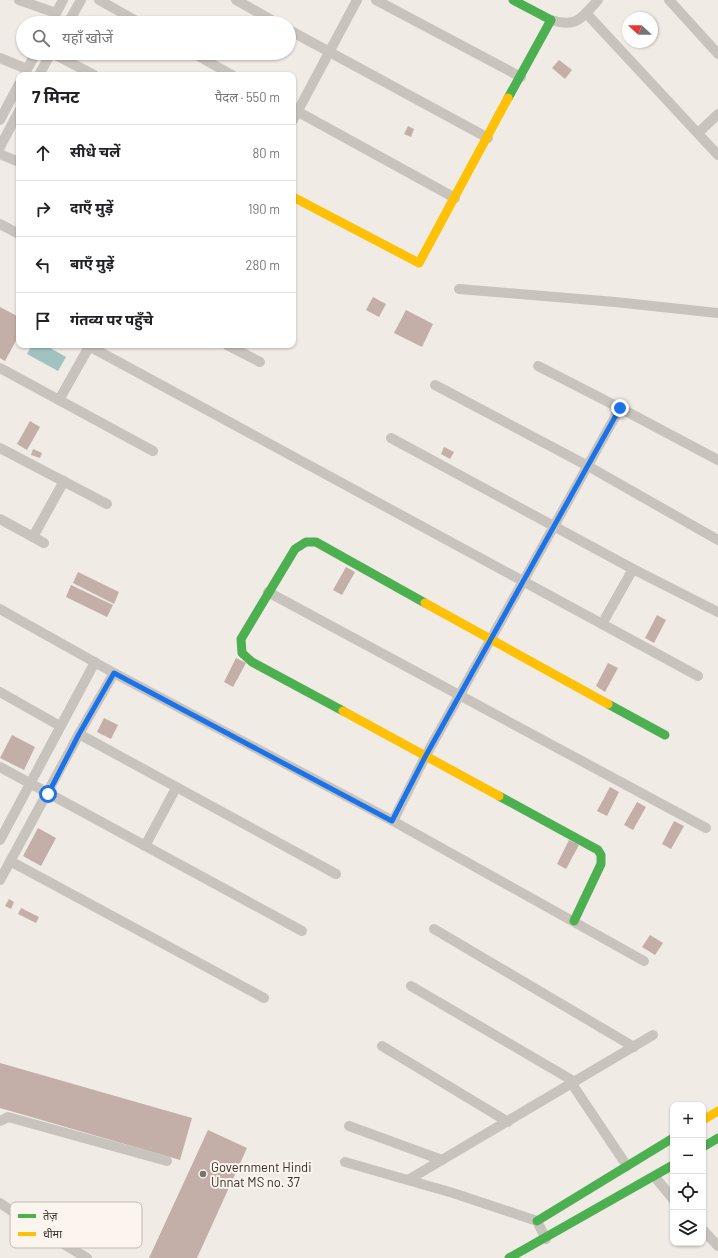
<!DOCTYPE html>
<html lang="hi">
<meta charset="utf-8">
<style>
:root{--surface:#fff;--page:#f2f2f2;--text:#202124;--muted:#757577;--line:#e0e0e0}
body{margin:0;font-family:Barlow,"Noto Sans Devanagari",sans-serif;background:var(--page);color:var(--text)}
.controls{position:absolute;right:12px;bottom:12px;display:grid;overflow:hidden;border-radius:8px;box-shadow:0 1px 3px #0004}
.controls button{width:36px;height:36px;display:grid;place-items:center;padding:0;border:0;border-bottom:1px solid var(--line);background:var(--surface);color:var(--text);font:20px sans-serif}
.compass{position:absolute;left:622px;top:12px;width:36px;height:36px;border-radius:50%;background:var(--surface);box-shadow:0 1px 3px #0004;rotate:292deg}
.stop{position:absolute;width:12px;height:12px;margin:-9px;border:3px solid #1a73e8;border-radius:50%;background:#fff}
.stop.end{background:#1a73e8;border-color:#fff;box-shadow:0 1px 4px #0008}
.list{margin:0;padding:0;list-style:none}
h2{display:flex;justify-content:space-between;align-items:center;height:52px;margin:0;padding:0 16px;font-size:17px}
h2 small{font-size:13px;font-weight:400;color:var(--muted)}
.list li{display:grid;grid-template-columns:26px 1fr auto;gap:12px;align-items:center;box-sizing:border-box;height:56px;padding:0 16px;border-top:1px solid var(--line)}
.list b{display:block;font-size:15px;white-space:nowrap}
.list em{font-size:13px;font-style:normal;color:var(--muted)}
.icon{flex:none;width:22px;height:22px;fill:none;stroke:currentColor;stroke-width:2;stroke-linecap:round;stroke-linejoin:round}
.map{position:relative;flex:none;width:718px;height:1258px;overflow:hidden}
.search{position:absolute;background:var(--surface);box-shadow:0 1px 3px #0004;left:16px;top:16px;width:280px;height:44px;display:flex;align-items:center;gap:10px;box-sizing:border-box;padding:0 14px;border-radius:22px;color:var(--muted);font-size:15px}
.panel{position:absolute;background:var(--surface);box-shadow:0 1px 3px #0004;left:16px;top:72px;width:280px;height:276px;border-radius:8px}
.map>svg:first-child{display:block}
.water{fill:#a1c2c1}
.building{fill:#c3afa7}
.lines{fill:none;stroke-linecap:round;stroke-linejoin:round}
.street{stroke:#c9c3be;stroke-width:10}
.fast{stroke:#4caf50;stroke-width:9}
.slow{stroke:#ffc107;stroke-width:9}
.route{stroke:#1a73e8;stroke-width:5}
.poi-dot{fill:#7a716c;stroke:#fbf5ee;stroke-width:1.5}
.labels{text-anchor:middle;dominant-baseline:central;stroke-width:4;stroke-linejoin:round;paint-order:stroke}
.poi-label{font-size:13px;fill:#3b302b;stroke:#fbf5ee;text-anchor:start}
.key{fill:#fbf5ee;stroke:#c1bab4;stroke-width:1}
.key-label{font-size:11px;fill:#3b302b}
</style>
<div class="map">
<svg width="718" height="1258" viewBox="0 0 718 1258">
<rect width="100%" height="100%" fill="#f0ebe5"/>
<path class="water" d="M32,345H45L66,357L58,371L27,354Z"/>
<g class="building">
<path d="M559,60L572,70L565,79L552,68Z"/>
<path d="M408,126L414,129L411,137L404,134Z"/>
<path d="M373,297L386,304L379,317L366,310Z"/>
<path d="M0,307L19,317V335L5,361L0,358Z"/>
<path d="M406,310L433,324L422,347L394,333Z"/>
<path d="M30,421L40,427L27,450L17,444Z"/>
<path d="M444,447L454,452L450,459L441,454Z"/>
<path d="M33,449L42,453L40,458L31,455Z"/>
<path d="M346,567L355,572L342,595L333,590Z"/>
<path d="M78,572L119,592L114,604L73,583Z"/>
<path d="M71,585L113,605L107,617L66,597Z"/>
<path d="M657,615L666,620L654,643L645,638Z"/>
<path d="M236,658L246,663L233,687L224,682Z"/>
<path d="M608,663L618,668L605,692L596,686Z"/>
<path d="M104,718L118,725L111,739L97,732Z"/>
<path d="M12,735L35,747L24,770L0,758Z"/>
<path d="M610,787L619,792L607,816L597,811Z"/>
<path d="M637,802L646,807L633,830L624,825Z"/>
<path d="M674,821L684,826L671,849L662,844Z"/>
<path d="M38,828L56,838L41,866L23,856Z"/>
<path d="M569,840L579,845L566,869L557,864Z"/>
<path d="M9,899L14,902L11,909L5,906Z"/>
<path d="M21,908L39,917L36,923L18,914Z"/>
<path d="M650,935L663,943L655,955L642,947Z"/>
<path d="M0,1063L192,1118L180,1160L0,1108Z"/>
<path d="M208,1130L247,1148L197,1258H149Z"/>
</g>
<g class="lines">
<g class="street">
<path d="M19,0L56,13"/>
<path d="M99,0L140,23"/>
<path d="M236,0L277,23"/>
<path d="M376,0L521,77"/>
<path d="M669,0L718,54"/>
<path d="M586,13L718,155"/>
<path d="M551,20C578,28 581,18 598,0"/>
<path d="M51,23L63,0"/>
<path d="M68,23L81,0"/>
<path d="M289,30L488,138"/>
<path d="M52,53L94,75"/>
<path d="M193,53L232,75"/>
<path d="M0,58L27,69"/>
<path d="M25,73L36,53"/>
<path d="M39,75L51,53"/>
<path d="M293,109L455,198"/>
<path d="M0,120L19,84"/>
<path d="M293,120L357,0"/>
<path d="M698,133L718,114"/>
<path d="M0,147L19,111"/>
<path d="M0,154L19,162"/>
<path d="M0,224L19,234"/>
<path d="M459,289L615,302L718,313"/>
<path d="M227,345L260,362"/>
<path d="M89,346L698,676"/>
<path d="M538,366L620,408"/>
<path d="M0,368L153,451"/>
<path d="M435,385L588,466L718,540"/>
<path d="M59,400L90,345"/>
<path d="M391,438L633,569L718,612"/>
<path d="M0,448L107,504"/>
<path d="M0,519L44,543"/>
<path d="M33,537L64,481"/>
<path d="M268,592L706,828"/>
<path d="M0,609L114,673L393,821"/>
<path d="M602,624L633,569"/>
<path d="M0,692L60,726"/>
<path d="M79,734L336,874"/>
<path d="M0,767L302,931"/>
<path d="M0,840L95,662"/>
<path d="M145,846L176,788"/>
<path d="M10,861L264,998"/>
<path d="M0,880L79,734L114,673"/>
<path d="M434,929L634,1047"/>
<path d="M644,961L393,821L425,757L620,408L718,460"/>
<path d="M411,986L575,1082"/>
<path d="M382,1046L508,1122"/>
<path d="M572,1084L627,1166"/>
<path d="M0,1121L8,1117L167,1161"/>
<path d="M349,1126L442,1160"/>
<path d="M345,1162L453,1193L537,1221L546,1239"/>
<path d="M655,1177L673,1199"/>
<path d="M408,1180L653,1035"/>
<path d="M0,1203L35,1227L87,1258"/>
<path d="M703,1230L718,1246"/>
</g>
<g class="fast">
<path d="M508,98L551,20L513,0"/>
<path d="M608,704L665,735"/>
<path d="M343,711L252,662L242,653L241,639L295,549L306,542H316L425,603"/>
<path d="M499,796L598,850L601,855V864L574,921"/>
<path d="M703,1147L718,1138"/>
<path d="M537,1221L673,1138"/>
<path d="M509,1258L673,1165"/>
</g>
<g class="slow">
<path d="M293,197L419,263L508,98"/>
<path d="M425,603L608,704"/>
<path d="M343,711L499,796"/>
<path d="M703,1120L718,1111"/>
</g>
</g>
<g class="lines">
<path class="route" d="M48,794L79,734L114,673L392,821L425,757L620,408"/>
</g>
<circle class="poi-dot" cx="203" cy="1174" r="4"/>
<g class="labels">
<g class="poi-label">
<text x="211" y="1167">Government Hindi<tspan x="211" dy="15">Unnat MS no. 37</tspan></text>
</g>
</g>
<rect x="10" y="1202" width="132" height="46" rx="6" class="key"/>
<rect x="18" y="1214" width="18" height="4" fill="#4caf50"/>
<rect x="18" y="1232" width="18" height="4" fill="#ffc107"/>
<g class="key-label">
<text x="43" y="1220">तेज़</text>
<text x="43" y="1238">धीमा</text>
</g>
</svg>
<div class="controls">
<button>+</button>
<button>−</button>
<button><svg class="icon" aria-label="locate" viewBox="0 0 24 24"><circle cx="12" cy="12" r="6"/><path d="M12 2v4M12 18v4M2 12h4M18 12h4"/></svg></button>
<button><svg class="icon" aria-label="layers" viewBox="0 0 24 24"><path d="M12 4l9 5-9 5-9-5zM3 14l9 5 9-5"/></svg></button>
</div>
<svg class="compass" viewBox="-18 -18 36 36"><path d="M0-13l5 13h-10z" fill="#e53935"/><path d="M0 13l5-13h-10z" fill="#757577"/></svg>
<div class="stop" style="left:48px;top:794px"></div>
<div class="stop end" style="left:620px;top:408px"></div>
<div class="search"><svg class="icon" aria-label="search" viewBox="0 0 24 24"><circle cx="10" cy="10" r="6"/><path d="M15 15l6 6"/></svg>यहाँ खोजें</div>
<section class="panel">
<h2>7 मिनट<small>पैदल · 550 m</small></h2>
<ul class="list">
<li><svg class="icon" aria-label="ahead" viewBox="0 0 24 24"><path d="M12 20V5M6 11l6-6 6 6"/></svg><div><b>सीधे चलें</b></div><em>80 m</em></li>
<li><svg class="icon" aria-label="right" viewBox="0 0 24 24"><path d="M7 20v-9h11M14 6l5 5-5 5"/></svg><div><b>दाएँ मुड़ें</b></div><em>190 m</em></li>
<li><svg class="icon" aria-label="left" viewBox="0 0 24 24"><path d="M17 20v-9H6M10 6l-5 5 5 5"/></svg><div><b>बाएँ मुड़ें</b></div><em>280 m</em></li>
<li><svg class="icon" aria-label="arrive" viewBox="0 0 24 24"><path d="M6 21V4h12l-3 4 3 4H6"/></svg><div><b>गंतव्य पर पहुँचे</b></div></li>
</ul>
</section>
</div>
